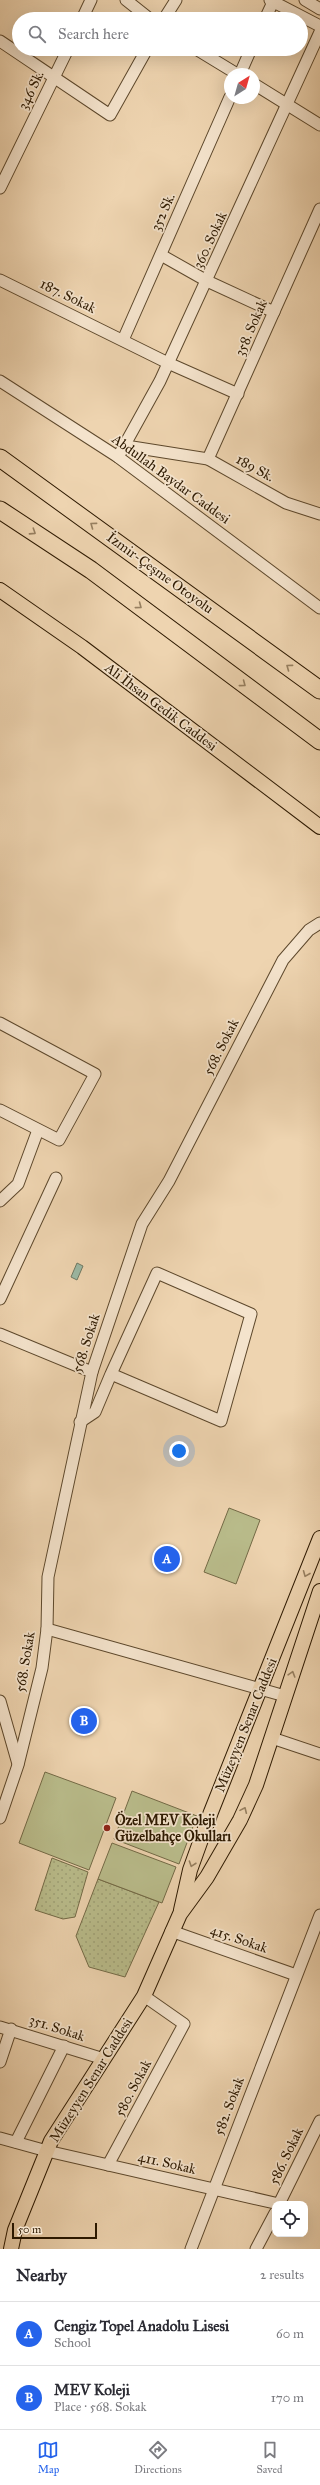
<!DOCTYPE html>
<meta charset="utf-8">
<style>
:root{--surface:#fff;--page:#f7f7f7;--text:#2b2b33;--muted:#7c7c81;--line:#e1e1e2;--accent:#2563eb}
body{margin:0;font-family:"IM FELL Great Primer",serif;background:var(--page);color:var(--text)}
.controls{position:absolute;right:12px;bottom:12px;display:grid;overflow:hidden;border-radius:8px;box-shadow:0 4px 16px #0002}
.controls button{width:36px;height:36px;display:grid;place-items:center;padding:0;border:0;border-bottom:1px solid var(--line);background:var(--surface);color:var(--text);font:20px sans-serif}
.compass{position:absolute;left:224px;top:68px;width:36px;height:36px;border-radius:50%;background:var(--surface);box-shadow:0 4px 16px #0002;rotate:37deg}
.scale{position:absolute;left:12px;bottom:10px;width:85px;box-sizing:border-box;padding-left:4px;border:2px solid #2d1900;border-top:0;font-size:11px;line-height:14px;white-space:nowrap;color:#2d1900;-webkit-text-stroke:3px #f4e3cc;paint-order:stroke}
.you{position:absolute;left:179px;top:1451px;width:14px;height:14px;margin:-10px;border:3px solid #fff;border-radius:50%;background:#1a73e8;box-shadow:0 0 0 6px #1a73e833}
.badge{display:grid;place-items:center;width:26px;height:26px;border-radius:50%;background:var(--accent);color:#fff;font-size:13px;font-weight:700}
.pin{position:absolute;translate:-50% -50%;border:2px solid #fff;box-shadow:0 1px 4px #0006}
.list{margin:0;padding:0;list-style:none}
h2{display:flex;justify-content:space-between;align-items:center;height:52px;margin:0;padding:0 16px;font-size:17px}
h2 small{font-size:13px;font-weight:400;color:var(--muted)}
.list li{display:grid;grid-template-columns:26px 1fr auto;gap:12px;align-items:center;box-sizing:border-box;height:64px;padding:0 16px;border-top:1px solid var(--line)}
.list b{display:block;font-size:15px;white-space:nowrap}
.list p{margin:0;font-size:13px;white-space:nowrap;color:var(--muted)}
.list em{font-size:13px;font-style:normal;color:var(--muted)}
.icon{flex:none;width:22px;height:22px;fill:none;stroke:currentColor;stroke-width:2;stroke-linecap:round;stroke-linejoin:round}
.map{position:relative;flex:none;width:320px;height:2249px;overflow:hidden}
.search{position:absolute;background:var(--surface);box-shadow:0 4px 16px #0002;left:12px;right:12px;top:12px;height:44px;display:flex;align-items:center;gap:10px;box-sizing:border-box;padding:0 14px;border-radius:22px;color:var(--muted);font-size:15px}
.sheet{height:180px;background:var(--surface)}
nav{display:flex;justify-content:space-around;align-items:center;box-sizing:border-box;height:56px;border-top:1px solid var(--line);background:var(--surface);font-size:11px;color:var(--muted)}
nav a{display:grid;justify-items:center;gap:2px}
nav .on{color:var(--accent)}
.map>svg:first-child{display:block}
.grass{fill:url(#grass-dots);stroke:#736a46}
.garden{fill:#b9bc8b;stroke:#736a46}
.water{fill:#9bb9a5;stroke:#6f7963}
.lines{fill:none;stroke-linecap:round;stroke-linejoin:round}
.minor-casing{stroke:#5d482c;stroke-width:13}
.major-casing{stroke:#2d1900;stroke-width:16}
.highway-casing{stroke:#2d1900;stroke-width:19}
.minor{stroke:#f4e3cc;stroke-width:11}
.major{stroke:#eed4b0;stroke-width:14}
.highway{stroke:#eed4b0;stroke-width:17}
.oneway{stroke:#978061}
.poi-dot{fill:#8f2418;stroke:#f4e3cc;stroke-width:1.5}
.labels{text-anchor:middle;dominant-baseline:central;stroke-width:3.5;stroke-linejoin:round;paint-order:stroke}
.street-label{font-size:14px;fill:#2d1900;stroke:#f4e3cc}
.poi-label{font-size:14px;font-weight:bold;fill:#2d1900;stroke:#f4e3cc;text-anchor:start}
</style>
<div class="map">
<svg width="320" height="2249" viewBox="0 0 320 2249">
<defs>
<pattern id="grass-dots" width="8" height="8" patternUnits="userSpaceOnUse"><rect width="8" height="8" fill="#b9bc8b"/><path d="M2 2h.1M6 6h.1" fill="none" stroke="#9fa176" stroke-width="1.8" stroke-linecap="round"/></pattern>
</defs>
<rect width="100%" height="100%" fill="#eed4b0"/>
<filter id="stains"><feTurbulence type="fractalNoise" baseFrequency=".005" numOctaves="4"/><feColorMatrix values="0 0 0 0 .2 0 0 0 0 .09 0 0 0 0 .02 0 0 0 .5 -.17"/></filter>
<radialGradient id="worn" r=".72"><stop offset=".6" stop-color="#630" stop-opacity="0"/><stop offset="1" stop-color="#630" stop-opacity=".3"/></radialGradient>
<g class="grass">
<path d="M52,1858L88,1872L75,1917L63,1919L35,1910Z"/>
<path d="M98,1879L159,1902L125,1977L89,1967L76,1936Z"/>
</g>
<g class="garden">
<path d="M229,1508L260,1520L236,1584L204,1572Z"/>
<path d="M45,1772L116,1798L89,1870L19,1843Z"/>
<path d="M132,1791L197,1816L179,1864L114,1839Z"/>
<path d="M112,1843L176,1867L162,1903L98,1879Z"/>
</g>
<path class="water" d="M77,1263L83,1266L77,1280L71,1277Z"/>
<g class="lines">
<g class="minor-casing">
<g id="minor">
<path d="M126,0L150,19"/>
<path d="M270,0L320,26"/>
<path d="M305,0L320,9"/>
<path d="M82,19L91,0"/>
<path d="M164,19L176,0"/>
<path d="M265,19L274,0"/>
<path d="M0,41L110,115L147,49"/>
<path d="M196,49L237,74"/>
<path d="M240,74L251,49"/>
<path d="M254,84L320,125"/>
<path d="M0,188L68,49"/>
<path d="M161,255L207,281L274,312"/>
<path d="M0,280L168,363L238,394"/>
<path d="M123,340L230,97"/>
<path d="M0,381L118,457L320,608"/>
<path d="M126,446L208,459L286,503L320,514"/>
<path d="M118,457L160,381L320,32"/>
<path d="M208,459L320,209"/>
<path d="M0,1023L95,1074L59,1140L0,1110"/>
<path d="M0,1201L18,1184L38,1130"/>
<path d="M0,1299L56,1178"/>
<path d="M0,1334L92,1372"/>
<path d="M80,1422L95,1412L111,1374L221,1421L251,1314L157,1273L111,1374"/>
<path d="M47,1629L285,1696"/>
<path d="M0,1701L18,1764"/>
<path d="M272,1738L320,1754"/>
<path d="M0,1818L18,1765L42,1668L47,1629L48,1577L92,1372L142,1224L169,1181L283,960L309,930L320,923"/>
<path d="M171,1931L296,1975"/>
<path d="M0,2027L104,2059"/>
<path d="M0,2062L11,2029"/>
<path d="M0,2138L47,2151L279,2204"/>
<path d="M16,2142L64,2046"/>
<path d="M108,2165L184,2024L144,1996"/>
<path d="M279,2204L320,2121"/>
<path d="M191,2249L320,1915"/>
<path d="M256,2249L275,2213"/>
</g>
</g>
<g class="major-casing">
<g id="major">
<path d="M0,590L82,647L320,827"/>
<path d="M181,1910L190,1870L211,1812L320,1538"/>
<path d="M11,2249L15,2230L51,2141L144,1996L180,1914L207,1877L240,1820L256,1785L320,1591"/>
</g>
</g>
<g class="highway-casing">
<g id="highway">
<path d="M0,458L320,690"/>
<path d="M0,510L91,570L320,741"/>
</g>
</g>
<use href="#minor" class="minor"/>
<use href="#major" class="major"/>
<use href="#highway" class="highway"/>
</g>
<defs><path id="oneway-chevron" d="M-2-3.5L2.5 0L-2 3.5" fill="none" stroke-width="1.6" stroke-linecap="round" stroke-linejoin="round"/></defs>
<g class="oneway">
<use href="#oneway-chevron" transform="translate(93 525) rotate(-144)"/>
<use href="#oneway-chevron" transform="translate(33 532) rotate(33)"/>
<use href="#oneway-chevron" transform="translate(139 606) rotate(37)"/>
<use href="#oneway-chevron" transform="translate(289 667) rotate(-144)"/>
<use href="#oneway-chevron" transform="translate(243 684) rotate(37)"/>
<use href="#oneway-chevron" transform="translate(306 1574) rotate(112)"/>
<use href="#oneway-chevron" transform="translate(292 1674) rotate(-73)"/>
<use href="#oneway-chevron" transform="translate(244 1810) rotate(-66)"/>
<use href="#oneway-chevron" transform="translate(192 1864) rotate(109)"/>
</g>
<circle class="poi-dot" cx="107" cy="1828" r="4"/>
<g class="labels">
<g class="street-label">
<text transform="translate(31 90) rotate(-64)">346 Sk.</text>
<text transform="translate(163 212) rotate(-66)">352 Sk.</text>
<text transform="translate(210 240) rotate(-65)">360. Sokak</text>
<text transform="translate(68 296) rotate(26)">187. Sokak</text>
<text transform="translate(251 328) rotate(-66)">358. Sokak</text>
<text transform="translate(255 468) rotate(29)">189 Sk.</text>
<text transform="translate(171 479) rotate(36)">Abdullah Baydar Caddesi</text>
<text transform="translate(160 573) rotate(36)">İzmir-Çeşme Otoyolu</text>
<text transform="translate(161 707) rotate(37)">Ali İhsan Gedik Caddesi</text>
<text transform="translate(221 1047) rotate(-63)">568. Sokak</text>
<text transform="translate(86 1343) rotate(-72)">568. Sokak</text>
<text transform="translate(25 1662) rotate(-80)">568. Sokak</text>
<text transform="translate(246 1725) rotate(-68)">Müzeyyen Senar Caddesi</text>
<text transform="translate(239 1939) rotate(19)">415. Sokak</text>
<text transform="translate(57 2028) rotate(18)">351. Sokak</text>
<text transform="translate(91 2080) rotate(-58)">Müzeyyen Senar Caddesi</text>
<text transform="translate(133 2088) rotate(-62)">580. Sokak</text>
<text transform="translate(229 2106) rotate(-69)">582. Sokak</text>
<text transform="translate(286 2156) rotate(-64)">586. Sokak</text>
<text transform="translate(167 2163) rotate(13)">411. Sokak</text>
</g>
<g class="poi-label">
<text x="115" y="1820">Özel MEV Koleji<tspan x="115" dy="16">Güzelbahçe Okulları</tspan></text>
</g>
</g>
<rect width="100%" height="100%" filter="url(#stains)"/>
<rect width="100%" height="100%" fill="url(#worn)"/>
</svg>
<div class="controls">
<button><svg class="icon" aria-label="locate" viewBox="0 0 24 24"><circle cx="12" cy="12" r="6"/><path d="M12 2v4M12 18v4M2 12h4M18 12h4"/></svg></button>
</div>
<svg class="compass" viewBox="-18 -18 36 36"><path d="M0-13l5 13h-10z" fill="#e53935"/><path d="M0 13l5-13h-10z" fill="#7c7c81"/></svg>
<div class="scale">50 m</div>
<div class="you"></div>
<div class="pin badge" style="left:167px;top:1559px">A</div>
<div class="pin badge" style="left:84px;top:1721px">B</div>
<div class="search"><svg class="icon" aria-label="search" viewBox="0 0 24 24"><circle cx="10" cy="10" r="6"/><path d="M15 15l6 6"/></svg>Search here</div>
</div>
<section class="sheet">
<h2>Nearby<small>2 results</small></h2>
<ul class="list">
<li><span class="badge">A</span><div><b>Cengiz Topel Anadolu Lisesi</b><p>School</p></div><em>60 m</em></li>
<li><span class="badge">B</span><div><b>MEV Koleji</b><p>Place · 568. Sokak</p></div><em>170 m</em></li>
</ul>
</section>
<nav>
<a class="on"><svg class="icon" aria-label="map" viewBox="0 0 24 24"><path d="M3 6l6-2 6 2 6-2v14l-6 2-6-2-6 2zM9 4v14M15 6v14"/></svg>Map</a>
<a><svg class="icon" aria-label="directions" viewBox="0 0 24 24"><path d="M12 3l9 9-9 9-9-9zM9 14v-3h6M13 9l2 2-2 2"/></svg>Directions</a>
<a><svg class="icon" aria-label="saved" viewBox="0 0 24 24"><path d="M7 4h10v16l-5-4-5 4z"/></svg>Saved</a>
</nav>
